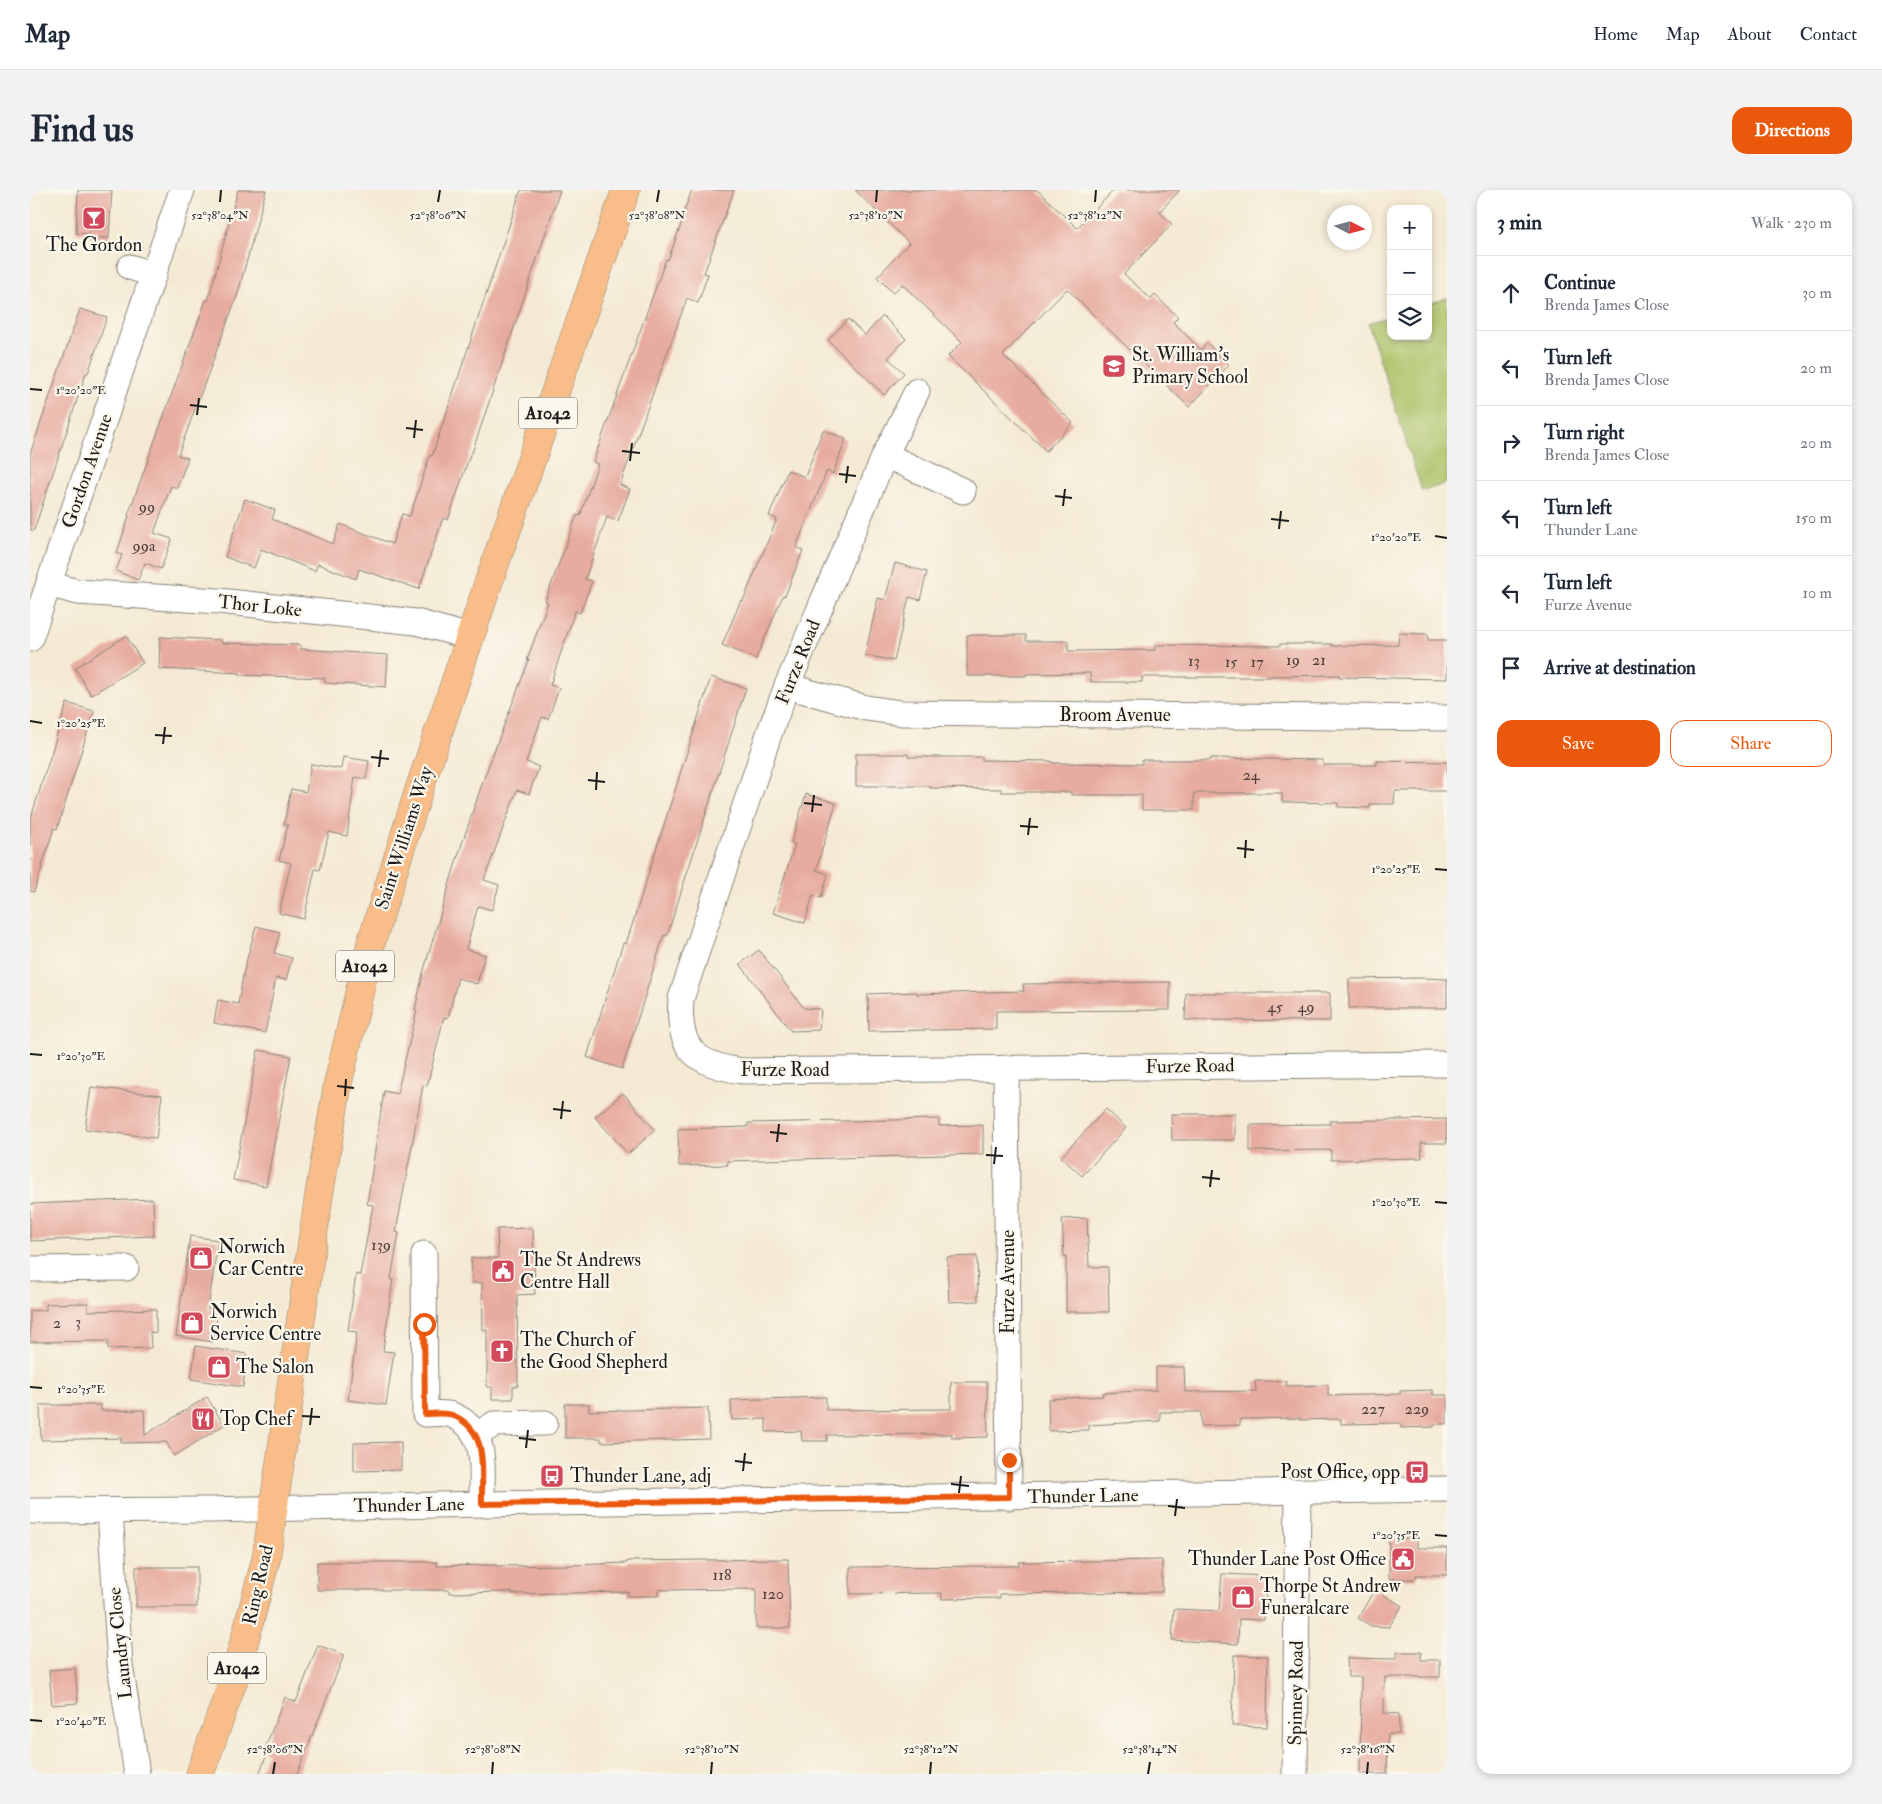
<!DOCTYPE html>
<meta charset="utf-8">
<style>
:root{--surface:#fff;--page:#f2f2f3;--text:#1f2937;--muted:#747a83;--line:#e0e1e3;--accent:#ea580c}
body{margin:0;font-family:"IM FELL Double Pica",serif;background:var(--page);color:var(--text)}
.controls{position:absolute;right:15px;top:15px;display:grid;overflow:hidden;border-radius:10px;box-shadow:0 2px 8px #0003}
.controls button{width:45px;height:45px;display:grid;place-items:center;padding:0;border:0;border-bottom:1px solid var(--line);background:var(--surface);color:var(--text);font:25px sans-serif}
.compass{position:absolute;left:1297px;top:15px;width:45px;height:45px;border-radius:50%;background:var(--surface);box-shadow:0 2px 8px #0003;rotate:96deg}
.stop{position:absolute;width:15px;height:15px;margin:-11px;border:4px solid #ea580c;border-radius:50%;background:#fff}
.stop.end{background:#ea580c;border-color:#fff;box-shadow:0 1px 5px #0008}
.list{margin:0;padding:0;list-style:none}
h2{display:flex;justify-content:space-between;align-items:center;height:65px;margin:0;padding:0 20px;font-size:21px}
h2 small{font-size:16px;font-weight:400;color:var(--muted)}
.list li{display:grid;grid-template-columns:32px 1fr auto;gap:15px;align-items:center;box-sizing:border-box;height:75px;padding:0 20px;border-top:1px solid var(--line)}
.list b{display:block;font-size:19px;white-space:nowrap}
.list p{margin:0;font-size:16px;white-space:nowrap;color:var(--muted)}
.list em{font-size:16px;font-style:normal;color:var(--muted)}
.actions{display:flex;gap:10px;padding:15px 20px}
.actions a{flex:1;padding:11px 0;border:1px solid var(--accent);border-radius:15px;text-align:center;font-size:18px;color:var(--accent)}
.actions .main{background:var(--accent);color:#fff}
.icon{flex:none;width:28px;height:28px;fill:none;stroke:currentColor;stroke-width:2;stroke-linecap:round;stroke-linejoin:round}
.map{position:relative;flex:none;width:1417px;height:1584px;overflow:hidden;border-radius:15px}
header{display:flex;align-items:center;gap:30px;box-sizing:border-box;height:70px;padding:0 25px;background:var(--surface);border-bottom:1px solid var(--line)}
header strong{font-size:24px}
nav{display:flex;gap:28px;margin-inline-start:auto;font-size:18px}
.intro{display:flex;align-items:center;justify-content:space-between;box-sizing:border-box;height:120px;padding:0 30px}
h1{margin:0;font-size:35px}
.button{padding:12px 22px;border-radius:15px;background:var(--accent);color:#fff;font-size:18px;font-weight:700}
main{display:flex;gap:30px;padding:0 30px}
aside{flex:1;background:var(--surface);border-radius:15px;box-shadow:0 2px 8px #0003}
.map>svg:first-child{display:block}
.green{fill:#abc368;stroke:#647042}
.building{fill:#e7ab9f}
.lines{fill:none;stroke-linecap:round;stroke-linejoin:round}
.minor-casing{stroke:#888378;stroke-width:27}
.highway-casing{stroke:#888378;stroke-width:29}
.minor{stroke:#fff;stroke-width:25}
.highway{stroke:#f8bd88;stroke-width:28}
.route{stroke:#ea580c;stroke-width:6}
.ticks{fill:none;stroke:#1c1c1c;stroke-width:2}
.labels{text-anchor:middle;dominant-baseline:central;stroke-width:4.5;stroke-linejoin:round;paint-order:stroke}
.number-label{font-size:16px;fill:#4f403d}
.shield{fill:#fbf7ec;stroke:#5f5e5a;stroke-width:1}
.shield-label{font-size:18px;font-weight:bold;fill:#1c1c1c}
.poi-label{font-size:19px;fill:#1c1c1c;stroke:#fbf7ec;text-anchor:start}
.street-label{font-size:19px;fill:#1c1c1c;stroke:#fbf7ec}
.ticks-label{font-size:12px;text-anchor:middle;fill:#1c1c1c;stroke:#fbf7ec;stroke-width:4.5;stroke-linejoin:round;paint-order:stroke}
</style>
<header>
<strong>Map</strong>
<nav><a>Home</a><a>Map</a><a>About</a><a>Contact</a></nav>
</header>
<div class="intro"><h1>Find us</h1><a class="button">Directions</a></div>
<main>
<div class="map">
<svg width="1417" height="1584" viewBox="0 0 1417 1584">
<rect width="100%" height="100%" fill="#fbf7ec"/>
<filter id="ink" filterUnits="userSpaceOnUse"><feTurbulence type="fractalNoise" baseFrequency=".02" numOctaves="2"/><feDisplacementMap in="SourceGraphic" scale="10" xChannelSelector="R" yChannelSelector="G"/><feConvolveMatrix kernelMatrix="1 2 1 2 8 2 1 2 1" color-interpolation-filters="sRGB"/></filter>
<filter id="wash" filterUnits="userSpaceOnUse"><feTurbulence type="fractalNoise" baseFrequency=".0096" numOctaves="4" result="noise"/><feDisplacementMap in="SourceGraphic" scale="20" xChannelSelector="R" yChannelSelector="G"/><feGaussianBlur stdDeviation="1.12" result="paint"/><feColorMatrix in="noise" values="0 0 0 0 0 0 0 0 0 0 0 0 0 0 0 0 0 1.4 0 .05"/><feComposite in="paint" operator="in"/></filter>
<g filter="url(#wash)">
<rect width="100%" height="100%" fill="#f4ead4"/>
<path class="green" d="M1417,108V293L1392,301L1338,133L1361,126V146H1398V114Z"/>
<g id="blocks">
<g class="building">
<path d="M48,0H82L79,48H60L59,44L46,43Z"/>
<path d="M208,0H236L208,103L148,265L158,268L147,298L141,296L124,343L142,349L131,379L115,373L108,390L86,381L92,365L87,363L99,326L98,325L149,184L176,110L178,111Z"/>
<path d="M491,0H530L442,263L441,262L418,330L413,328L389,399L329,379L326,389L288,374L285,381L231,359L224,378L195,367L215,309L245,320L242,329L303,354L310,334L362,354L372,324L380,326L400,265L402,266Z"/>
<path d="M662,0H704L674,83L678,84L668,113L657,108L590,295L600,299L588,331L577,327L555,389L562,391L550,423L545,421L520,495L529,498L518,529L512,527L496,572L509,577L499,604L487,600L454,690L469,695L462,720L448,716L436,759L455,765L447,794L428,788L418,828L414,827L397,896L393,895L366,1042L369,1043L361,1089H363L353,1161L364,1162L356,1215L318,1210L327,1142L318,1141L326,1084L330,1085L343,1015L337,1014L354,901L367,904L387,820H385L393,783L426,672L454,588L499,470H497L518,412L515,411L547,325L550,326L568,274L563,272L636,69L638,70L656,21H654Z"/>
<path d="M825,0H1007L1047,38L1084,0H1150L1129,22L1142,34L1094,84L1121,109L1125,105L1148,127L1143,132L1171,160L1177,153L1199,175L1159,217L1037,99L973,165L1043,233L1016,261L918,166L932,152L872,94L863,103L847,87L879,53Z"/>
<path d="M50,119L77,127L58,183H56L4,340H0V264Z"/>
<path d="M853,126L876,149L858,168L874,183L854,205L798,150L818,129L835,145Z"/>
<path d="M793,240L816,249L803,284L797,281L766,357L773,360L755,406L753,405L726,469L692,455L711,410L713,411L747,329L739,326L758,280L775,287Z"/>
<path d="M865,373L897,382L890,410L879,407L864,471L835,465L848,408L855,410Z"/>
<path d="M1369,443L1398,444V450H1417V489L1309,487V485L1240,486V487H1112V492H1061L1060,483L996,484V486H937V445H996V451H1038V461L1125,460V455L1250,456V454H1302V456L1368,455Z"/>
<path d="M96,446L113,473L61,505L45,478Z"/>
<path d="M130,447L191,450V453L271,455V459L358,465L356,497L295,493V488L210,485V483L129,479Z"/>
<path d="M681,487L716,498L637,746L634,745L592,879L557,867L593,753L596,754Z"/>
<path d="M37,513L64,521L27,639L24,638L4,702L0,701V631Z"/>
<path d="M826,564H878V567H952V570L1022,571V573L1112,574V570H1181V568L1293,570V575H1347V571L1417,572V601H1365L1364,614H1340V618L1308,617V613L1252,612V603H1164V620H1112V605H1041V602H971V599L900,598V596H826Z"/>
<path d="M313,567L339,571L336,589L325,587L317,646L299,642L290,680L285,679L274,729L249,723L261,673L249,670L258,635L254,634L261,599L276,602L281,574L311,579Z"/>
<path d="M776,604L806,613L786,680L798,684L791,708L783,705L775,733L743,723L765,654L761,653Z"/>
<path d="M226,736L250,742L244,763L262,768L256,790L246,788L235,843L184,833L188,810L208,814L214,780Z"/>
<path d="M729,760L774,818L791,819L789,840L761,841L710,774Z"/>
<path d="M1394,788L1417,789V818H1319V789Z"/>
<path d="M1140,792V820L966,821V839L839,841L838,804L887,802V804L994,801L993,794Z"/>
<path d="M1156,803H1300V831L1155,830Z"/>
<path d="M228,860L261,866L236,996L203,990Z"/>
<path d="M61,897L132,905L126,948L55,939Z"/>
<path d="M593,903L625,940L598,964L565,927Z"/>
<path d="M1076,919L1096,938L1052,986L1031,967Z"/>
<path d="M1141,924H1205V950H1142Z"/>
<path d="M909,929V936L953,935V964L697,971L698,975L649,976L648,939L718,937V933Z"/>
<path d="M1417,929V953H1391L1392,968L1301,970V960L1220,961V935L1300,934V931Z"/>
<path d="M123,1009L124,1046L0,1051V1014Z"/>
<path d="M1057,1028L1059,1077H1078L1079,1122H1036V1066H1034L1032,1029Z"/>
<path d="M503,1038L505,1104L487,1105L488,1196H483V1209H462V1197H457V1140H453L452,1093H442L441,1068H468L467,1039Z"/>
<path d="M160,1046L188,1050L178,1119L188,1121L183,1152L146,1146Z"/>
<path d="M947,1066L948,1111L919,1112L917,1067Z"/>
<path d="M58,1113V1121L126,1119V1143L120,1142L121,1158L78,1159V1151L0,1152V1121L16,1120V1114Z"/>
<path d="M166,1156L217,1164L213,1197L161,1189Z"/>
<path d="M1126,1177H1154L1155,1202L1226,1201L1225,1191H1256V1196L1298,1195V1206L1370,1204V1201L1403,1200V1205H1417V1234H1404V1237L1371,1238V1233L1311,1234V1229L1270,1230V1228L1210,1229V1235L1171,1236V1222H1130V1231L1059,1235V1240L1019,1241L1018,1209L1073,1206L1072,1203L1126,1200Z"/>
<path d="M921,1192H957L958,1247L922,1248V1244L797,1245V1251H772L771,1241L736,1242V1229L702,1230L701,1210L796,1207V1220L921,1219Z"/>
<path d="M177,1207L194,1235L144,1266L136,1252L91,1253V1248L11,1250L10,1215H71V1221L114,1220L115,1245Z"/>
<path d="M535,1214H559V1221L678,1218L679,1249L571,1252V1248H535Z"/>
<path d="M371,1252V1280L324,1281V1253Z"/>
<path d="M1359,1348H1387V1358H1417V1385H1386V1389H1359Z"/>
<path d="M758,1369L760,1438H726V1399L628,1400V1406H598V1402L482,1404V1402L420,1403V1400H287V1372H407V1376L466,1375V1376L541,1375L597,1373V1371Z"/>
<path d="M1132,1370V1402L970,1404V1408L912,1409V1403L820,1404V1377L989,1376V1372Z"/>
<rect x="106" y="1377" width="61" height="40"/>
<path d="M1192,1384L1237,1386L1234,1430L1209,1429L1208,1454L1142,1450L1144,1419L1189,1421Z"/>
<path d="M1345,1399L1372,1416L1359,1437L1341,1436L1328,1428Z"/>
<path d="M288,1455L314,1465L267,1584H229L238,1562L234,1561L255,1507L266,1512Z"/>
<path d="M1367,1462H1391V1470H1410V1487H1355L1354,1523L1369,1524V1544H1358L1357,1584H1330L1331,1487H1318L1317,1468L1367,1469Z"/>
<path d="M1204,1465L1238,1466L1237,1537L1202,1536Z"/>
<path d="M45,1478L48,1513L22,1515L19,1480Z"/>
</g>
</g>
</g>
<g filter="url(#ink)">
<use href="#blocks" fill-opacity="0" stroke="#888378" stroke-width="1"/>
<g class="lines">
<g class="minor-casing">
<g id="minor">
<path d="M100,77L124,85"/>
<path d="M887,201L855,265L757,496L740,541L651,809C647,859 665,875 713,881L1417,874"/>
<path d="M855,265L933,301"/>
<path d="M19,394L47,402L189,411L386,432L440,447"/>
<path d="M0,449L152,0"/>
<path d="M757,496L836,518L871,523L1417,528"/>
<path d="M976,878L979,1307"/>
<path d="M394,1064L395,1224C403,1224 414,1222 422,1225C460,1240 451,1280 452,1314"/>
<path d="M0,1079L96,1078"/>
<path d="M447,1245L464,1234L515,1233"/>
<path d="M0,1321L180,1320L452,1314L1417,1299"/>
<path d="M80,1321L90,1475L107,1584"/>
<path d="M1265,1584L1268,1302"/>
</g>
</g>
<g class="highway-casing">
<path id="highway" d="M170,1584L206,1483L236,1369L289,1005L308,893L341,753L388,603L459,391L596,0"/>
</g>
<use href="#minor" class="minor"/>
<use href="#highway" class="highway"/>
</g>
</g>
<g class="lines" filter="url(#ink)">
<path class="route" d="M394,1134L395,1224C403,1224 415,1222 422,1225C460,1240 451,1280 452,1314L979,1307V1270"/>
</g>
<path class="ticks" d="M190,12L191,0M408,12L410,0M627,12L629,0M846,12L847,0M1065,12L1066,0M0,199L12,200M160,215L177,217M167,225L169,208M376,238L393,240M384,248L386,230M592,261L610,263M600,271L602,253M809,284L826,286M816,293L818,276M1025,306L1042,308M1033,316L1035,299M1241,329L1259,331M1249,339L1251,321M1405,346L1417,348M0,531L12,533M125,545L142,546M133,554L135,537M341,567L359,569M349,577L351,560M558,590L575,592M566,600L567,582M774,613L792,615M782,622L784,605M990,636L1008,637M998,645L1000,628M1207,658L1224,660M1215,668L1216,650M1405,679L1417,680M0,864L12,865M307,896L324,898M315,906L316,889M523,919L541,921M531,929L533,911M740,942L757,944M747,952L749,934M956,965L973,966M964,974L966,957M1172,987L1190,989M1180,997L1182,980M1405,1012L1417,1013M0,1197L12,1198M272,1226L290,1227M280,1235L282,1218M489,1248L506,1250M496,1258L498,1240M705,1271L722,1273M713,1281L715,1263M921,1294L939,1296M929,1303L931,1286M1138,1316L1155,1318M1145,1326L1147,1309M1405,1345L1417,1346M0,1530L12,1531M243,1584L245,1572M462,1584L463,1572M681,1584L682,1572M900,1584L901,1572M1118,1584L1120,1572M1337,1584L1338,1572"/>
<defs>
<g id="bar-square" transform="scale(1.25)"><rect x="-9" y="-9" width="18" height="18" rx="4" fill="#d1495b" stroke="#fbf7ec"/><path d="M-6-5H6L.8 .8V4.5H3.5V6h-7V4.5H-.8V.8Z" fill="#fff"/></g>
<g id="school-square" transform="scale(1.25)"><rect x="-9" y="-9" width="18" height="18" rx="4" fill="#d1495b" stroke="#fbf7ec"/><path d="M0-5L7-2L0 1L-7-2ZM-4 1L0 2.5L4 1V4Q0 6-4 4Z" fill="#fff"/></g>
<g id="shop-square" transform="scale(1.25)"><rect x="-9" y="-9" width="18" height="18" rx="4" fill="#d1495b" stroke="#fbf7ec"/><path d="M-5-2.5h2.3a2.7 3.5 0 0 1 5.4 0H5L5.5 6h-11ZM-1.5-2.5h3a1.5 2.3 0 0 0-3 0Z" fill="#fff"/></g>
<g id="civic-square" transform="scale(1.25)"><rect x="-9" y="-9" width="18" height="18" rx="4" fill="#d1495b" stroke="#fbf7ec"/><path d="M-.6-6.5H3V-4.5H.6V-3L4-1V1h2V6H-6V1h2V-1L-.6-3ZM-1.2 2.5V6h2.4V2.5Z" fill="#fff"/></g>
<g id="church-square" transform="scale(1.25)"><rect x="-9" y="-9" width="18" height="18" rx="4" fill="#d1495b" stroke="#fbf7ec"/><path d="M-1.2-6h2.4v3.5h3.3v2.4h-3.3V6h-2.4V-.1h-3.3v-2.4h3.3Z" fill="#fff"/></g>
<g id="restaurant-square" transform="scale(1.25)"><rect x="-9" y="-9" width="18" height="18" rx="4" fill="#d1495b" stroke="#fbf7ec"/><path d="M-5-6h1v4h1v-4h1v4h1v-4h1v5L-1.5 .5V6h-2V.5L-5-1ZM5-6V6H3V1.5H1.5Q1.5-4 5-6Z" fill="#fff"/></g>
<g id="bus-square" transform="scale(1.25)"><rect x="-9" y="-9" width="18" height="18" rx="4" fill="#d1495b" stroke="#fbf7ec"/><path d="M-5-6H5V4H4V6H2V4H-2V6H-4V4H-5ZM-3.5-4V0h7V-4ZM-3.5 1.2v1.5H-2V1.2ZM2 1.2v1.5H3.5V1.2Z" fill="#fff"/></g>
</defs>
<g fill-rule="evenodd">
<use href="#bar-square" x="64" y="28"/>
<use href="#school-square" x="1084" y="176"/>
<use href="#shop-square" x="171" y="1068"/>
<use href="#civic-square" x="473" y="1081"/>
<use href="#shop-square" x="162" y="1133"/>
<use href="#church-square" x="472" y="1161"/>
<use href="#shop-square" x="189" y="1177"/>
<use href="#restaurant-square" x="173" y="1229"/>
<use href="#bus-square" x="1387" y="1282"/>
<use href="#bus-square" x="522" y="1286"/>
<use href="#civic-square" x="1373" y="1369"/>
<use href="#shop-square" x="1213" y="1407"/>
</g>
<g class="labels">
<g class="number-label">
<text x="117" y="317">99</text>
<text x="114" y="356">99a</text>
<text x="1263" y="470">19</text>
<text x="1289" y="470">21</text>
<text x="1164" y="471">13</text>
<text x="1201" y="472">15</text>
<text x="1227" y="472">17</text>
<text x="1221" y="585">24</text>
<text x="1245" y="817">45</text>
<text x="1276" y="817">49</text>
<text x="351" y="1055">139</text>
<text x="48" y="1132">3</text>
<text x="27" y="1133">2</text>
<text x="1343" y="1219">227</text>
<text x="1387" y="1219">229</text>
<text x="692" y="1385">118</text>
<text x="743" y="1404">120</text>
</g>
<g class="shield">
<rect x="489" y="207.5" width="58" height="31" rx="4"/>
<rect x="306" y="760.5" width="58" height="31" rx="4"/>
<rect x="178" y="1462.5" width="58" height="31" rx="4"/>
</g>
<g class="shield-label">
<text x="518" y="223">A1042</text>
<text x="335" y="776">A1042</text>
<text x="207" y="1478">A1042</text>
</g>
<g class="poi-label">
<text x="64" y="55" text-anchor="middle">The Gordon</text>
<text x="1102" y="165">St. William's<tspan x="1102" dy="22">Primary School</tspan></text>
<text x="188" y="1057">Norwich<tspan x="188" dy="22">Car Centre</tspan></text>
<text x="490" y="1070">The St Andrews<tspan x="490" dy="22">Centre Hall</tspan></text>
<text x="180" y="1122">Norwich<tspan x="180" dy="22">Service Centre</tspan></text>
<text x="490" y="1150">The Church of<tspan x="490" dy="22">the Good Shepherd</tspan></text>
<text x="206" y="1177">The Salon</text>
<text x="190" y="1229">Top Chef</text>
<text x="1370" y="1282" text-anchor="end">Post Office, opp</text>
<text x="540" y="1286">Thunder Lane, adj</text>
<text x="1356" y="1369" text-anchor="end">Thunder Lane Post Office</text>
<text x="1230" y="1396">Thorpe St Andrew<tspan x="1230" dy="22">Funeralcare</tspan></text>
</g>
<g class="street-label">
<text transform="translate(57 281) rotate(-71)">Gordon Avenue</text>
<text transform="translate(230 416) rotate(6)">Thor Loke</text>
<text transform="translate(768 472) rotate(-68)">Furze Road</text>
<text x="1085" y="525">Broom Avenue</text>
<text transform="translate(374 648) rotate(-72)">Saint Williams Way</text>
<text transform="translate(1160 876) rotate(-1)">Furze Road</text>
<text x="755" y="880">Furze Road</text>
<text transform="translate(978 1092) rotate(-90)">Furze Avenue</text>
<text transform="translate(1053 1306) rotate(-1)">Thunder Lane</text>
<text transform="translate(379 1315) rotate(-1)">Thunder Lane</text>
<text transform="translate(228 1395) rotate(-77)">Ring Road</text>
<text transform="translate(90 1453) rotate(-96)">Laundry Close</text>
<text transform="translate(1266 1503) rotate(-89)">Spinney Road</text>
</g>
</g>
<g class="ticks-label">
<text x="190" y="29">52°38'04"N</text>
<text x="408" y="29">52°38'06"N</text>
<text x="627" y="29">52°38'08"N</text>
<text x="846" y="29">52°38'10"N</text>
<text x="1065" y="29">52°38'12"N</text>
<text x="51" y="204">1°20'20"E</text>
<text x="1366" y="351">1°20'20"E</text>
<text x="51" y="537">1°20'25"E</text>
<text x="1366" y="683">1°20'25"E</text>
<text x="51" y="870">1°20'30"E</text>
<text x="1366" y="1016">1°20'30"E</text>
<text x="51" y="1203">1°20'35"E</text>
<text x="1366" y="1349">1°20'35"E</text>
<text x="51" y="1535">1°20'40"E</text>
<text x="245" y="1563">52°38'06"N</text>
<text x="463" y="1563">52°38'08"N</text>
<text x="682" y="1563">52°38'10"N</text>
<text x="901" y="1563">52°38'12"N</text>
<text x="1120" y="1563">52°38'14"N</text>
<text x="1338" y="1563">52°38'16"N</text>
</g>
</svg>
<div class="controls">
<button>+</button>
<button>−</button>
<button><svg class="icon" aria-label="layers" viewBox="0 0 24 24"><path d="M12 4l9 5-9 5-9-5zM3 14l9 5 9-5"/></svg></button>
</div>
<svg class="compass" viewBox="-18 -18 36 36"><path d="M0-13l5 13h-10z" fill="#e53935"/><path d="M0 13l5-13h-10z" fill="#747a83"/></svg>
<div class="stop" style="left:394px;top:1134px"></div>
<div class="stop end" style="left:979px;top:1270px"></div>
</div>
<aside>
<h2>3 min<small>Walk · 230 m</small></h2>
<ul class="list">
<li><svg class="icon" aria-label="ahead" viewBox="0 0 24 24"><path d="M12 20V5M6 11l6-6 6 6"/></svg><div><b>Continue</b><p>Brenda James Close</p></div><em>30 m</em></li>
<li><svg class="icon" aria-label="left" viewBox="0 0 24 24"><path d="M17 20v-9H6M10 6l-5 5 5 5"/></svg><div><b>Turn left</b><p>Brenda James Close</p></div><em>20 m</em></li>
<li><svg class="icon" aria-label="right" viewBox="0 0 24 24"><path d="M7 20v-9h11M14 6l5 5-5 5"/></svg><div><b>Turn right</b><p>Brenda James Close</p></div><em>20 m</em></li>
<li><svg class="icon" aria-label="left" viewBox="0 0 24 24"><path d="M17 20v-9H6M10 6l-5 5 5 5"/></svg><div><b>Turn left</b><p>Thunder Lane</p></div><em>150 m</em></li>
<li><svg class="icon" aria-label="left" viewBox="0 0 24 24"><path d="M17 20v-9H6M10 6l-5 5 5 5"/></svg><div><b>Turn left</b><p>Furze Avenue</p></div><em>10 m</em></li>
<li><svg class="icon" aria-label="arrive" viewBox="0 0 24 24"><path d="M6 21V4h12l-3 4 3 4H6"/></svg><div><b>Arrive at destination</b></div></li>
</ul>
<div class="actions"><a class="main">Save</a><a>Share</a></div>
</aside>
</main>
